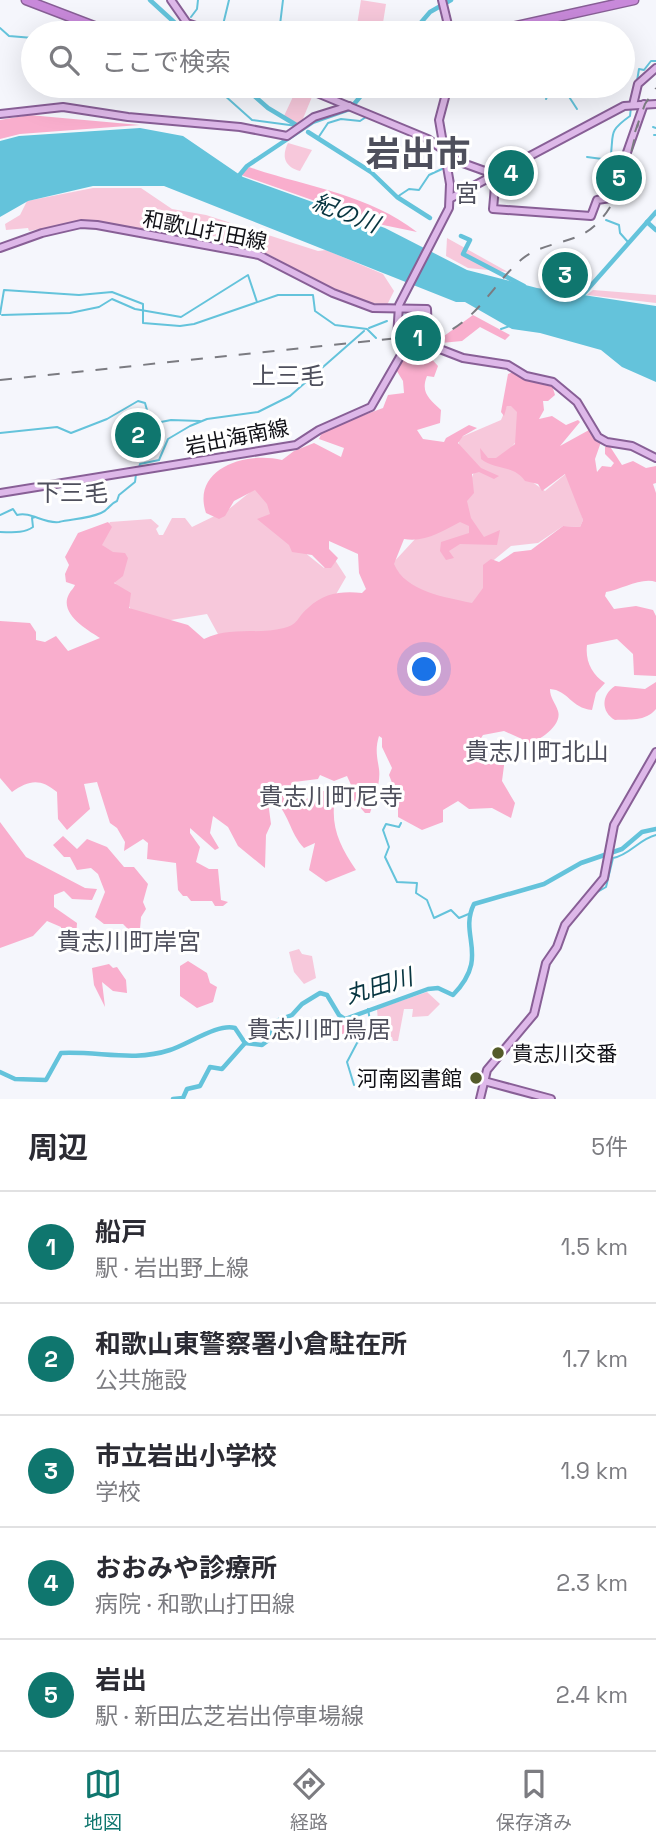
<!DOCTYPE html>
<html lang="ja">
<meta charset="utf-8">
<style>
:root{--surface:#fff;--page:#f2f2f3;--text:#2b2b33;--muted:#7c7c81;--line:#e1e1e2;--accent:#0f766e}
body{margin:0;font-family:"Space Grotesk","Noto Sans JP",sans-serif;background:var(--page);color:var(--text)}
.you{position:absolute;left:425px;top:670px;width:24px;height:24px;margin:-18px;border:5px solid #fff;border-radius:50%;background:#1a73e8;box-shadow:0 0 0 10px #1a73e833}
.badge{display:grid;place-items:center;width:46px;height:46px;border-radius:50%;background:var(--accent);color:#fff;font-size:23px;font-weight:700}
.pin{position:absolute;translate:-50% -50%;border:4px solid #fff;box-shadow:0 2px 7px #0006}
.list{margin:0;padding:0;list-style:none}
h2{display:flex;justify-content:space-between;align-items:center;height:91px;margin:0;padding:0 28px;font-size:30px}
h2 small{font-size:23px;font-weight:400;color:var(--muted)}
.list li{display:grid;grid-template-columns:46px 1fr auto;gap:21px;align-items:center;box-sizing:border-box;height:112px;padding:0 28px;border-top:2px solid var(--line)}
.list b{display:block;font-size:26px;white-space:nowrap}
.list p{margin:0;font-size:23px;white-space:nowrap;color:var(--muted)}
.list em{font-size:23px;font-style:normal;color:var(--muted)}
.icon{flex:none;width:38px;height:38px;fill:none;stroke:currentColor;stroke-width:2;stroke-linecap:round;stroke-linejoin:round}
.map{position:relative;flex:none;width:656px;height:1099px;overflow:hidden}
.search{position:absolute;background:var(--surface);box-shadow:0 7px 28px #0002;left:21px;right:21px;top:21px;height:77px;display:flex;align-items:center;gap:18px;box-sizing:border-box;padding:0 24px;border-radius:38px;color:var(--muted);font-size:26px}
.sheet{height:651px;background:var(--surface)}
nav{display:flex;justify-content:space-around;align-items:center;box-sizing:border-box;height:98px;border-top:2px solid var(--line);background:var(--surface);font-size:19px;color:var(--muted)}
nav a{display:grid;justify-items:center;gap:4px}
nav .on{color:var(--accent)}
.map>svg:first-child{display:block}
.green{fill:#f7c8db}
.forest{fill:#f9aecd}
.water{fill:#64c3db}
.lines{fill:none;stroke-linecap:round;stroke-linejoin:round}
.stream{stroke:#64c3db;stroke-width:2}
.river{stroke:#64c3db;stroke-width:4.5}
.major-casing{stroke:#885f96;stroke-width:10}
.highway-casing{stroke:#885f96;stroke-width:11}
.major{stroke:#deb8e9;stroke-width:6}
.highway{stroke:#c889da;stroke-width:8}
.rail{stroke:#7b7b81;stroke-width:2;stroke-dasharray:12 12;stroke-linecap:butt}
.major-bridge-casing{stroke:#885f96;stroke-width:10;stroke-linecap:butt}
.major-bridge{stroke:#deb8e9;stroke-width:6}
.poi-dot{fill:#545b29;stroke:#fff;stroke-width:2.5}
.labels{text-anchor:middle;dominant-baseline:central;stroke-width:6;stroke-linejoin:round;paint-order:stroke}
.street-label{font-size:21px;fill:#111117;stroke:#fff}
.poi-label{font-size:21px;fill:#111117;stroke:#fff;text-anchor:start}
.water-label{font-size:23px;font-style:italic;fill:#073540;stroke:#fff}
.quarter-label{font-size:24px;fill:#4e4f5c;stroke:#fff}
.town-label{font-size:35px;font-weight:bold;fill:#4e4f5c;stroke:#fff}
</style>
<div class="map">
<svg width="656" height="1099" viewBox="0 0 656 1099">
<rect width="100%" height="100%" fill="#f5f6fc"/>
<g class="green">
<path d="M361,0L386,4L382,29L357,25Z"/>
<path d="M298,86L314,92L302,121L298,124L284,116Z"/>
<path d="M288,143L312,150L300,171C285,167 281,157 288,143Z"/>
<path d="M93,188H141L172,209L206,215L318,251L326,250L383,274L394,291L387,305L364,302L330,288L268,254L86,220L29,231L28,228L6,230L5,224L20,215L27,201Z"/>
<path d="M447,238L508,272L468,268L446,256Z"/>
<path d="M593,290L656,295V303L587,295Z"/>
<path d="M512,403L523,414L519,438L501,460L545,491L568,472L583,520L580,527L563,526L538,543L511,546L489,564L485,591L473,606L419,594L391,565L416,538L464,501L476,466L459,448V438L501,420L507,406Z"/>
<path d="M254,489L265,491L284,536L324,568L335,560L346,577L331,603L358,740L209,648L296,636L305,614L289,629L219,636L207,614L159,622L133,613L112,578L102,545V535L110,522L151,519L159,526L156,529L159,535H163L172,518H185L192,527L229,509Z"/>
<path d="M299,949L302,954L312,956L316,978L304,984L294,972L289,952Z"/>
<path d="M427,992L440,1004L428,1016L412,1017L413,1009H404L398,1041H393L392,1037L379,1035L377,1009Z"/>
</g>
<g class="forest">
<path d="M29,115L140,125L20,134L0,139V120Z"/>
<path d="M249,167C307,187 368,194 417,232L383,225L241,175Z"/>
<path d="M473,315L510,335L505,340L480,327L462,341L441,343L444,336Z"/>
<path d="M433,348L429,356L438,366L434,377L427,376C420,393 430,399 441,410L440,423L417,430L423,439L444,442L446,438L469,425L477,428L463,436L458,443L481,468L499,476L494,479L479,472L472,474L474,493L467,501L471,518L484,537L500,530L497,545L460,544L449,551L454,558L446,560L440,551L441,542L469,533V526L460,522C443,531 424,543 404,539L394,564C406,592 445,597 472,603L483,588V565L491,559L499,562L514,552L531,550L563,526L580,527L583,520L565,474L542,491L538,484L525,481C515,465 494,470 481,459L480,448L488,458H496L515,444L517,412L511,406H507L504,416L501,412L508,374L513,372L526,380L552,385L555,395L548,401H543L544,410L539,419L552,416L566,425L578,420L580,422L560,446L589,430L601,442L595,459L597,472L602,466L611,467L614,463L605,454V447L609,445L622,465L633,461L646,468L656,466V483L653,484L656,493V582C641,577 621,590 606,592L605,596L614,609L636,606L653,610L656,616V676L634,675L633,654L617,639L587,645C585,661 592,675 605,683L596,693L592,710C571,708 568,690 550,689C550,698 555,702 558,711C563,726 536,744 523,744L522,739L504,731L483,735L476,746L483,761L505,758L502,781L515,803L511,818L492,808L469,809L458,801L443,810V822L422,830L398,817V798L389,775L392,768L382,747V738L379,736C375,749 377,756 379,769C381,782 374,800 370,813H365L352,798V787L347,776L334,781L320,775L318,779L294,782L291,790L304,801L318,790L336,793C329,824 339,845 356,870L326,882L309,870L315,843L304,848C289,832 290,814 270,794H267L271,824L266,835L265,868L238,846L228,827L213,816L210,833L219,848L215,850L190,828V833L200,847L196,862L209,869H218L221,900L228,902L223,906H215L212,901H191L187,896H183L178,890L176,863L147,859L148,843L143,839L124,851L125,842L117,828L110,823L97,782L84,784L90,809L67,830L58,819L57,792C40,778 29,780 12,792L0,778V621L30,623L36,632V640L45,642L56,636L68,651L100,638C89,631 58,614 69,594C71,590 74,588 75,585L66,582L65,574L69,565L65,557L78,533L108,522L112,527L102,545L113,552L125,553L128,558L123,576L114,583L131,593L129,608L188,625L204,639C230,626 258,635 284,628C298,625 298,616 308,608C324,593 341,591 362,593L366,589L359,573L358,554L329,541V549L338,558L331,568H325L312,555L292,552L289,545L257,519L270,514L267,504L255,490L234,501L225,516L219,519L206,513C191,468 247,451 282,460L294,451L314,443L341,457L344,448L319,439L323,430L383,408L388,395L404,393L403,381L395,368C401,354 417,349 433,348Z"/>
<path d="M656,682V709C645,722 630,719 615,720C601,712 601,695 615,686L645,689Z"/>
<path d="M0,822L26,857L85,888L97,889L92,900L72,899L64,891L54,895V907L77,923L76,938L67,942L62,939L61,927L47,921L33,936L0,948Z"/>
<path d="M63,836L77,849L87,839L107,847L124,867H134L148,884L143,902L146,909L141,917L140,929H128L123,924H104L95,917L105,892L98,874L91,868L77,870L70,857H64L53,845Z"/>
<path d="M188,961L207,973L210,983L217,987L213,1002L197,1008L180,996V966Z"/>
<path d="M109,964L113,968L117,967L126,980L127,993L113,991L102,982L105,1007L94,985L92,968Z"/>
<path d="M352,1019L363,1024L365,1033L357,1035L354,1030L350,1034H340L336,1038L326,1033L342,1026L343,1020Z"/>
</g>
<path class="water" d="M140,128L183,136L243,177L385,228L467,270L537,288L656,306V382L622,367L601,350L540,333L512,329L465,302H456L164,186H93L28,201L0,217V141L19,136Z"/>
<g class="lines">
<g class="stream">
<path d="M191,17L197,9L198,0"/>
<path d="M0,28L9,36L33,38"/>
<path d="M181,29L185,23"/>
<path d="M221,33L229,0"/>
<path d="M279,33L283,0"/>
<path d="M637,81L639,69L644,70L651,61H656"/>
<path d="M214,86L252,120L297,126"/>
<path d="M562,86L577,109"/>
<path d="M546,99L552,86"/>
<path d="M653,127L656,128"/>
<path d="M654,135H656"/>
<path d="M318,138L328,123L341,119L360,121L366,117"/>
<path d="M587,157L610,160L605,192"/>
<path d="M610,160C615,134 606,133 630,116L631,107"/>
<path d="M397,197L409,189L419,190L429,175L442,169"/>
<path d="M606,220L619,225L620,233L628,242"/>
<path d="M0,314L4,290L79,295L112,292L143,304V323L180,326L194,324L278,295H313L315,311L335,325L367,329L376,338"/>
<path d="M2,315L70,313L99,307L112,299L135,309L181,317L248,275L257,302"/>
<path d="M403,316L416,312"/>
<path d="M369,328L387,321"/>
<path d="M501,329L510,326"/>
<path d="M0,433L57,427L71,433L107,419L138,401L145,403L151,424L171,420L200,421"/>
<path d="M139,468L140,464L159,460L168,439L190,426L207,419L258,412L290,396L364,331"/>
<path d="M0,515L13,509L17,515C31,511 43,524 59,522C72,519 87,519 101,513C109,510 109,504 117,501L119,495L135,482L136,474"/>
<path d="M0,532C11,532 23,534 33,527L32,518L35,517"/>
<path d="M401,823L399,827L386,824L383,830L389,847L385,857L397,882L417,883L416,893L427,900L434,918L451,910L459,918L471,913"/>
<path d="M594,894L606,887L613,858C630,855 639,839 656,835"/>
<path d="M354,1085L347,1062L357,1043L365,1038L364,1033L371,1027L368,1009"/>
</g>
<g class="river">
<path d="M150,0L186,33"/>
<path d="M412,33L430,12L451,0"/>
<path d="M243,86L268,108L298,126"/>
<path d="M308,132L371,172L397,197L430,218"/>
<path d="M237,178L247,166L313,122L350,109L369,86"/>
<path d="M647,222L656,230"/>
<path d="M461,236L470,240L463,254L524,286"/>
<path d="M580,298L656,212"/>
<path d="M0,1072L15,1079L46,1080L61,1053C99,1051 134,1062 170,1050C189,1044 218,1023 235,1028L245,1043L262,1045L270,1039L276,1021L292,1015L302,1004L320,993L327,995L339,1015L345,1019L428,989L438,988L453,995C491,956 458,936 474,904L544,884L581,863L622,849L642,832L656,829"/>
<path d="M173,1099L183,1098L187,1089L200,1086L210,1067L222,1069L245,1043"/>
</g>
<g class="major-casing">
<g id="major">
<path d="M171,0L187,23L216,33"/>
<path d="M442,0L450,33"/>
<path d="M300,86L428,139L460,162L496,175L493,209L591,216L597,200L611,198L644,104"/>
<path d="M633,105L638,84L656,68"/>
<path d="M0,114L63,107L128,117L240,127L287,136L314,117L349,106"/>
<path d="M451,198L624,106L656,104"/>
<path d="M0,248L42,233L81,224L97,225L259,255L333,293L373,308L427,309L428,332"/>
<path d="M397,338L399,305L449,208L450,184L439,120L448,86"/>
<path d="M401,355L432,346L463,358L508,365L526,376L553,382L577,402L598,437L607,442L632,446L656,458"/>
<path d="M0,493L296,445L319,430L371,407L401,355"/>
<path d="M484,1081L551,1099"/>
<path d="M480,1099L487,1070L534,1014L546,963L557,947L565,925L604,878L614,825L656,752"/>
</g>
</g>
<g class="highway-casing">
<g id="highway">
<path d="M26,0L112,33"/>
<path d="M485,33L634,0"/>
</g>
</g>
<use href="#major" class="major"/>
<use href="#highway" class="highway"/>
<g class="rail">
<path d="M635,132L645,104L656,88"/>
<path d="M0,380L445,333C478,318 495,282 522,259C539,245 562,244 581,235C619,216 629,161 638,124"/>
</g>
<g class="major-bridge-casing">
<path id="major-bridge" d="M399,337V342"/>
</g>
<use href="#major-bridge" class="major-bridge"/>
</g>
<g class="poi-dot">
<circle cx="498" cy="1053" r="7"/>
<circle cx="476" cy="1078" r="7"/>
</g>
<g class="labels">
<g class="street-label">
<text transform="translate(205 230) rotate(11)">和歌山打田線</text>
<text transform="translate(237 437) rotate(-11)">岩出海南線</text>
</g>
<g class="poi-label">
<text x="512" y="1053">貴志川交番</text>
<text x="462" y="1078" text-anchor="end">河南図書館</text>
</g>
<g class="water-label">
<text transform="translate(346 213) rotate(21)">紀の川</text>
<text transform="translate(379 986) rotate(-17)">丸田川</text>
</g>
<g class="quarter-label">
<text x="467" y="193">宮</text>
<text x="288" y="375">上三毛</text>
<text x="72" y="492">下三毛</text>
<text x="537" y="751">貴志川町北山</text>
<text x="331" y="796">貴志川町尼寺</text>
<text x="129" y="941">貴志川町岸宮</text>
<text x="319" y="1029">貴志川町鳥居</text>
</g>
<g class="town-label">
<text x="418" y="154">岩出市</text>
</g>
</g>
</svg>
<div class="you"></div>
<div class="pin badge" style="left:418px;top:338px">1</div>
<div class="pin badge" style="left:138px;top:435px">2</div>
<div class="pin badge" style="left:565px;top:275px">3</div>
<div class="pin badge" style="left:511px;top:173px">4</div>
<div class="pin badge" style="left:619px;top:178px">5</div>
<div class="search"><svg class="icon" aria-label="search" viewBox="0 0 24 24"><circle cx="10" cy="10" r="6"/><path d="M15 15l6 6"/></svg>ここで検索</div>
</div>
<section class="sheet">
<h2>周辺<small>5件</small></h2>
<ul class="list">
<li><span class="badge">1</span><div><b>船戸</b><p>駅 · 岩出野上線</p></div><em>1.5 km</em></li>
<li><span class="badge">2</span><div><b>和歌山東警察署小倉駐在所</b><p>公共施設</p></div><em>1.7 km</em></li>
<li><span class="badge">3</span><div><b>市立岩出小学校</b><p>学校</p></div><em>1.9 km</em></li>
<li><span class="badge">4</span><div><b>おおみや診療所</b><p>病院 · 和歌山打田線</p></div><em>2.3 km</em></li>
<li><span class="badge">5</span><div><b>岩出</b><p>駅 · 新田広芝岩出停車場線</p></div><em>2.4 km</em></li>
</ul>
</section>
<nav>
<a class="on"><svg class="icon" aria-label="map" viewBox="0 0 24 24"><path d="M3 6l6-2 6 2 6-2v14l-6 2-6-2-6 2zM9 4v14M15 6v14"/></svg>地図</a>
<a><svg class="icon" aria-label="directions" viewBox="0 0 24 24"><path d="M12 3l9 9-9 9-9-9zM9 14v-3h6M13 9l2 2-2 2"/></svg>経路</a>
<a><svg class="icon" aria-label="saved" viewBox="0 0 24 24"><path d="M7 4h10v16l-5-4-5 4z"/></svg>保存済み</a>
</nav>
